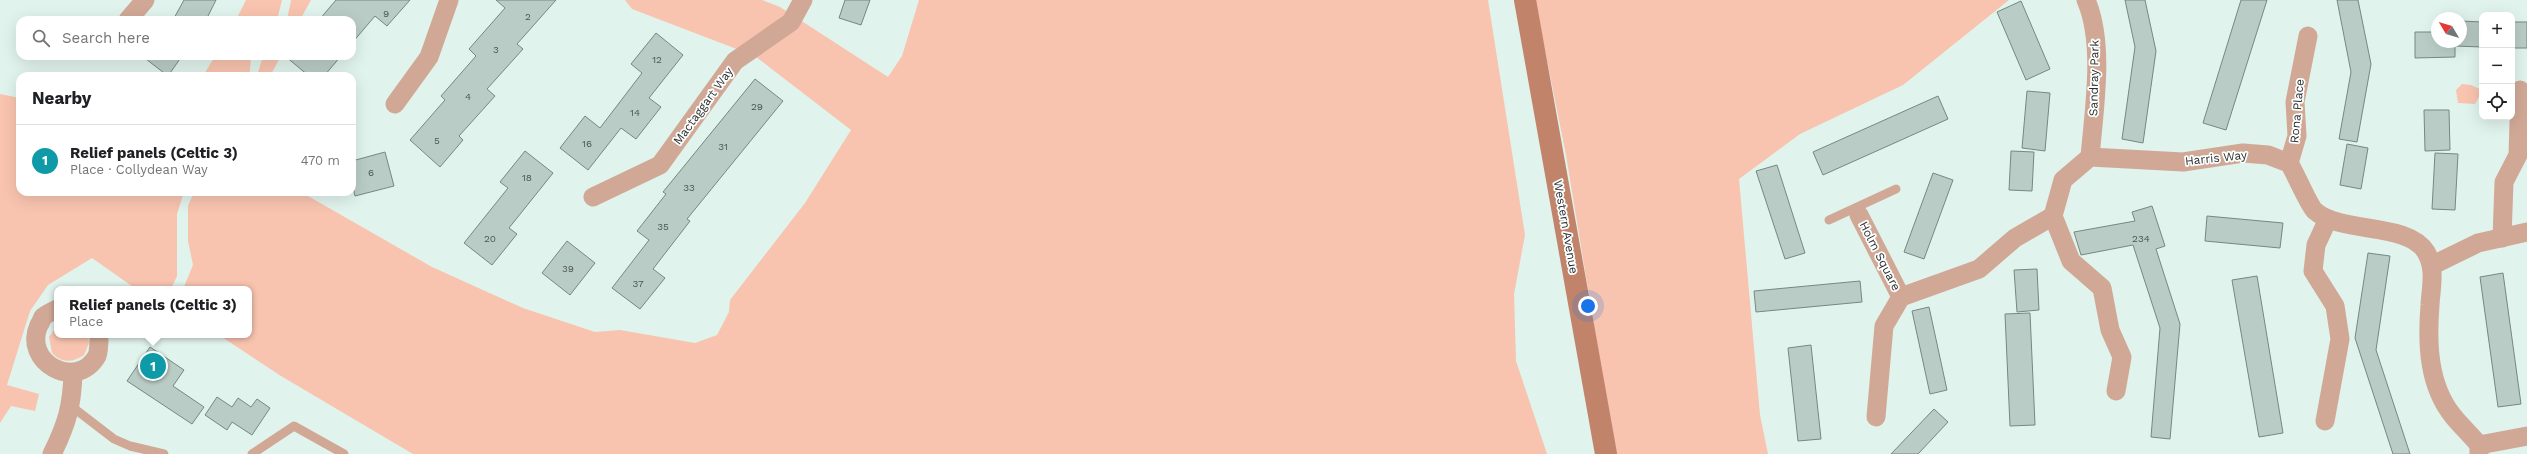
<!DOCTYPE html>
<meta charset="utf-8">
<style>
:root{--surface:#fff;--page:#f6f6f6;--text:#202124;--muted:#757577;--line:#e0e0e0;--accent:#b34e1d}
body{margin:0;font-family:"Work Sans",sans-serif;background:var(--page);color:var(--text)}
.controls{position:absolute;right:12px;top:12px;display:grid;overflow:hidden;border-radius:8px;box-shadow:0 4px 16px #0002}
.controls button{width:36px;height:36px;display:grid;place-items:center;padding:0;border:0;border-bottom:1px solid var(--line);background:var(--surface);color:var(--text);font:20px sans-serif}
.compass{position:absolute;left:2431px;top:12px;width:36px;height:36px;border-radius:50%;background:var(--surface);box-shadow:0 4px 16px #0002;rotate:308deg}
.you{position:absolute;left:1588px;top:306px;width:14px;height:14px;margin:-10px;border:3px solid #fff;border-radius:50%;background:#1a73e8;box-shadow:0 0 0 6px #1a73e833}
.badge{display:grid;place-items:center;width:26px;height:26px;border-radius:50%;background:var(--accent);color:#fff;font-size:13px;font-weight:700}
.pin{position:absolute;translate:-50% -50%;border:2px solid #fff;box-shadow:0 1px 4px #0006}
.popup{position:absolute;left:54px;top:286px;width:198px;height:52px;box-sizing:border-box;display:grid;place-content:center;border-radius:8px;background:var(--surface);filter:drop-shadow(0 1px 3px #0005);font-size:13px;white-space:nowrap;color:var(--muted)}
.popup b{font-size:15px;color:var(--text)}
.popup::after{content:'';position:absolute;left:50%;top:100%;margin-left:-8px;border:8px solid transparent;border-top-color:var(--surface)}
.list{margin:0;padding:0;list-style:none}
h2{display:flex;justify-content:space-between;align-items:center;height:52px;margin:0;padding:0 16px;font-size:17px}
h2 small{font-size:13px;font-weight:400;color:var(--muted)}
.list li{display:grid;grid-template-columns:26px 1fr auto;gap:12px;align-items:center;box-sizing:border-box;height:72px;padding:0 16px;border-top:1px solid var(--line)}
.list b{display:block;font-size:15px;white-space:nowrap}
.list p{margin:0;font-size:13px;white-space:nowrap;color:var(--muted)}
.list em{font-size:13px;font-style:normal;color:var(--muted)}
.icon{flex:none;width:22px;height:22px;fill:none;stroke:currentColor;stroke-width:2;stroke-linecap:round;stroke-linejoin:round}
.map{position:relative;flex:none;width:2527px;height:454px;overflow:hidden}
.search{position:absolute;background:var(--surface);box-shadow:0 4px 16px #0002;left:16px;top:16px;width:340px;height:44px;display:flex;align-items:center;gap:10px;box-sizing:border-box;padding:0 14px;border-radius:12px;color:var(--muted);font-size:15px}
.panel{position:absolute;background:var(--surface);box-shadow:0 4px 16px #0002;left:16px;top:72px;width:340px;height:124px;border-radius:12px}
.map>svg:first-child{display:block}
.green{fill:#f8c4af}
.building{fill:#b9ccc5;stroke:#778882}
.lines{fill:none;stroke-linecap:round;stroke-linejoin:round}
.lane{stroke:#d1a896;stroke-width:9}
.street{stroke:#d1a896;stroke-width:19}
.secondary{stroke:#c1846b;stroke-width:22}
.labels{text-anchor:middle;dominant-baseline:central;stroke-width:3.5;stroke-linejoin:round;paint-order:stroke}
.number-label{font-size:10px;fill:#4c5753}
.street-label{font-size:12px;fill:#28302d;stroke:#fff}
</style>
<div class="map">
<svg width="2527" height="454" viewBox="0 0 2527 454">
<rect width="100%" height="100%" fill="#e0f3ec"/>
<g class="green">
<path d="M246,0H282L277,20H236Z"/>
<path d="M291,0H311L300,20H287Z"/>
<path d="M625,0H762L780,7L888,77L902,56L919,0H1488L1525,235L1514,294L1516,361L1547,454H413L281,376L219,335H249V289H183L193,265L188,241V206L194,192H301L432,267L523,308L595,332L620,330L695,343L717,335L729,312L730,300L805,203L851,130L755,56L632,9Z"/>
<path d="M1535,0H2009L1903,85L1800,134L1739,179L1760,415L1768,454H1615L1566,155Z"/>
<path d="M215,56H251L250,71L246,76H203Z"/>
<path d="M263,56H281L270,76H257Z"/>
<path d="M2462,84L2471,85L2482,90V96L2479,97L2475,104L2458,103L2456,90Z"/>
<path d="M0,94L20,98V192H184L177,214V276L171,289H136L92,258L48,285L30,311L7,385L39,394L35,411L11,406L0,423Z"/>
<path d="M57,326V335H88L89,343L84,355C72,363 62,363 52,353L49,337Z"/>
</g>
<g class="building">
<path d="M184,0H216L206,20H173Z"/>
<path d="M336,0H410L387,26L375,16L352,43V20H319Z"/>
<path d="M496,0H556L517,44L523,49L487,89L495,96L459,136L463,140L440,167L410,140L445,100L441,96L476,56L469,49L505,8Z"/>
<path d="M845,0H870L861,25L839,18Z"/>
<path d="M2125,0H2145L2156,51L2143,143L2122,139L2135,47Z"/>
<path d="M2241,0H2267L2226,130L2203,123Z"/>
<path d="M2337,0H2358L2371,64L2357,142L2339,139L2351,72Z"/>
<path d="M2021,1L2050,69L2026,80L1997,12Z"/>
<path d="M2461,21L2482,22V47L2455,46V57L2415,58V32H2437V42H2461Z"/>
<rect x="2512" y="22" width="15" height="26"/>
<path d="M656,33L683,55L649,98L661,107L636,139L621,128L588,170L560,148L585,116L600,128L642,73L631,64Z"/>
<path d="M142,56H182L168,76Z"/>
<path d="M285,56H341L324,76H309Z"/>
<path d="M755,79L783,101L687,219L690,221L653,269L665,278L640,309L612,288L649,240L637,231L666,194L663,192Z"/>
<path d="M2027,91L2050,93L2045,151L2022,148Z"/>
<path d="M1938,96L1948,119L1823,175L1813,152Z"/>
<path d="M2424,110H2449L2450,150L2425,151Z"/>
<path d="M2347,144L2368,148L2361,189L2340,185Z"/>
<path d="M525,151L553,173L509,228L517,234L492,265L464,243L508,188L500,182Z"/>
<path d="M2011,151L2034,152L2032,191L2009,190Z"/>
<path d="M385,152L394,186L355,196L352,183V161Z"/>
<path d="M2435,153L2458,154L2455,210L2432,209Z"/>
<path d="M1777,165L1805,253L1785,259L1756,171Z"/>
<path d="M1933,173L1953,180L1924,259L1904,252Z"/>
<path d="M2152,206L2165,246L2156,249L2180,324L2170,439L2151,437L2160,328L2133,245L2081,255L2074,232L2135,221L2132,212Z"/>
<path d="M2207,216L2283,223L2280,248L2205,241Z"/>
<path d="M567,241L595,263L570,295L542,273Z"/>
<path d="M2368,253L2390,256L2376,350L2410,454H2393L2355,338Z"/>
<path d="M2037,269L2039,310L2017,312L2014,270Z"/>
<path d="M2503,273L2521,404L2498,407L2480,277Z"/>
<path d="M2257,276L2283,433L2259,437L2232,280Z"/>
<path d="M1860,281L1862,302L1756,312L1754,291Z"/>
<path d="M1929,307L1947,390L1930,394L1912,311Z"/>
<path d="M2030,313L2035,425L2010,426L2005,314Z"/>
<path d="M1811,345L1821,439L1798,441L1788,348Z"/>
<path d="M150,347L184,370L173,386L204,407L192,424L127,381Z"/>
<path d="M217,397L232,407L238,398L251,407L257,399L270,408L252,435L232,422L227,430L205,415Z"/>
<path d="M1934,409L1948,422L1918,454H1891Z"/>
</g>
<g class="lines">
<g class="lane">
<path d="M1829,220L1896,189"/>
<path d="M71,406L114,439L130,446L164,454"/>
<path d="M252,454L294,426L344,454"/>
</g>
<g class="street">
<path d="M2086,0C2105,44 2094,109 2090,157"/>
<path d="M128,20L145,0"/>
<path d="M395,104L429,57L449,0"/>
<path d="M2289,163L2297,136L2295,102L2308,36"/>
<path d="M593,197L660,165L735,61L791,22L803,0"/>
<path d="M1859,215L1901,297"/>
<path d="M2053,216L2071,261L2102,288L2110,330L2122,357L2116,391"/>
<path d="M2502,238L2504,182L2518,155L2520,90"/>
<path d="M2433,265L2478,243L2527,232"/>
<path d="M1901,297L1979,269L2015,238L2053,216L2063,180L2090,157L2183,162L2243,153L2268,155L2289,163C2295,172 2309,206 2315,211C2341,234 2408,222 2426,252C2436,269 2431,287 2430,305C2427,343 2428,385 2453,416C2461,426 2471,435 2479,445V454"/>
<path d="M57,309C53,311 46,314 43,317C42,318 41,323 39,325C22,362 76,392 97,356C99,351 99,341 99,335"/>
<path d="M1876,417L1884,326L1901,297"/>
<path d="M2325,421L2340,339L2335,306L2313,271L2316,245L2328,219"/>
<path d="M2479,445L2527,436"/>
<path d="M52,454C67,424 72,406 73,373"/>
</g>
<path class="secondary" d="M1525,0L1606,454"/>
</g>
<g class="labels">
<g class="number-label">
<text x="386" y="13">9</text>
<text x="528" y="16">2</text>
<text x="496" y="49">3</text>
<text x="657" y="59">12</text>
<text x="468" y="96">4</text>
<text x="757" y="106">29</text>
<text x="635" y="112">14</text>
<text x="437" y="140">5</text>
<text x="587" y="143">16</text>
<text x="723" y="146">31</text>
<text x="371" y="172">6</text>
<text x="527" y="177">18</text>
<text x="689" y="187">33</text>
<text x="663" y="226">35</text>
<text x="490" y="238">20</text>
<text x="2141" y="238">234</text>
<text x="568" y="268">39</text>
<text x="638" y="283">37</text>
</g>
<g class="street-label">
<text transform="translate(2094 78) rotate(-89)">Sandray Park</text>
<text transform="translate(703 106) rotate(-54)">Mactaggart Way</text>
<text transform="translate(2297 111) rotate(-85)">Rona Place</text>
<text transform="translate(2216 158) rotate(-6)">Harris Way</text>
<text transform="translate(1566 227) rotate(80)">Western Avenue</text>
<text transform="translate(1880 256) rotate(63)">Holm Square</text>
</g>
</g>
</svg>
<div class="controls">
<button>+</button>
<button>−</button>
<button><svg class="icon" aria-label="locate" viewBox="0 0 24 24"><circle cx="12" cy="12" r="6"/><path d="M12 2v4M12 18v4M2 12h4M18 12h4"/></svg></button>
</div>
<svg class="compass" viewBox="-18 -18 36 36"><path d="M0-13l5 13h-10z" fill="#e53935"/><path d="M0 13l5-13h-10z" fill="#757577"/></svg>
<div class="you"></div>
<div class="pin badge" style="left:153px;top:366px;background:#0f9aa8">1</div>
<div class="popup"><b>Relief panels (Celtic 3)</b>Place</div>
<div class="search"><svg class="icon" aria-label="search" viewBox="0 0 24 24"><circle cx="10" cy="10" r="6"/><path d="M15 15l6 6"/></svg>Search here</div>
<section class="panel">
<h2>Nearby<small></small></h2>
<ul class="list">
<li><span class="badge" style="background:#0f9aa8">1</span><div><b>Relief panels (Celtic 3)</b><p>Place · Collydean Way</p></div><em>470 m</em></li>
</ul>
</section>
</div>
